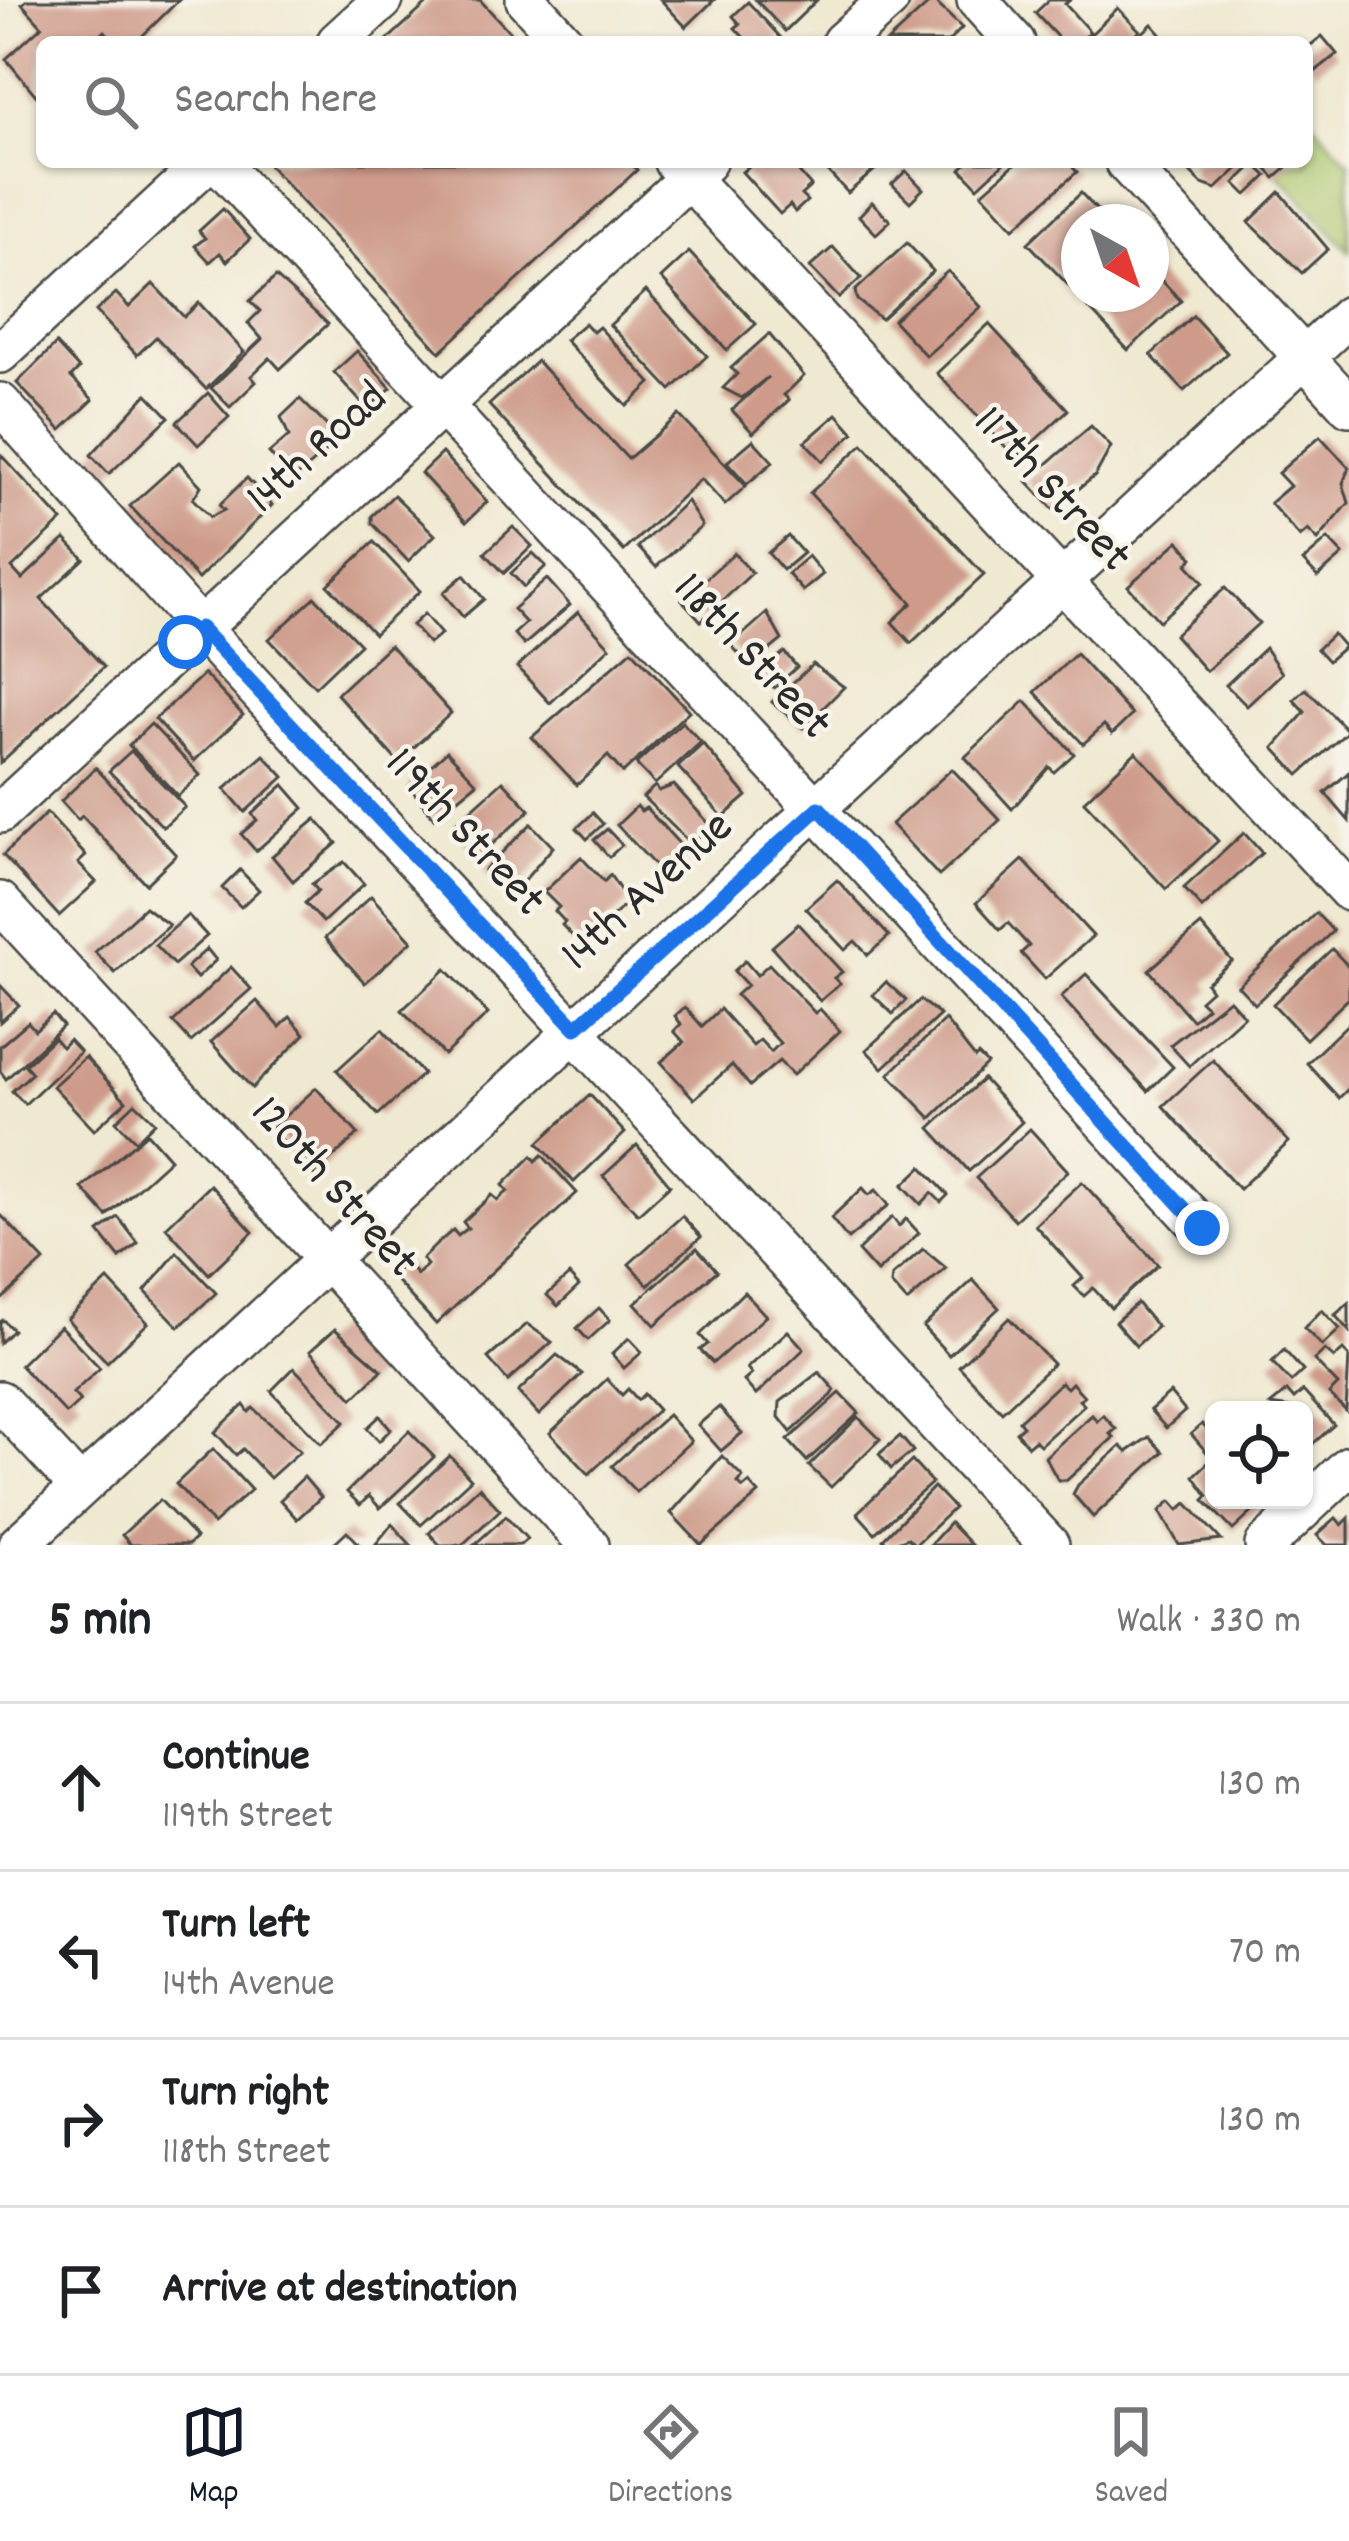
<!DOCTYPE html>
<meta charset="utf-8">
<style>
:root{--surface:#fff;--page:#f2f2f2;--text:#202124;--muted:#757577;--line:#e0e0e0;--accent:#111827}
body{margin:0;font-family:Dekko,sans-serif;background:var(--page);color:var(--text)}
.controls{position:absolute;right:36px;bottom:36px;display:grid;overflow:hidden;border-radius:18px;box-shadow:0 3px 9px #0004}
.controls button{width:108px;height:108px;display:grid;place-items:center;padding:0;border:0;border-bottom:3px solid var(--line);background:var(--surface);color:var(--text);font:60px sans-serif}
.compass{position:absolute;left:1061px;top:204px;width:108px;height:108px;border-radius:50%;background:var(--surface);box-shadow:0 3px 9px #0004;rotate:140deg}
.stop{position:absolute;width:36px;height:36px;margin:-27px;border:9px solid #1a73e8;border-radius:50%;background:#fff}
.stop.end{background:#1a73e8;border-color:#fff;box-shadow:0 3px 12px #0008}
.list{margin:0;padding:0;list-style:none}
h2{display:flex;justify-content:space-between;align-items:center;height:156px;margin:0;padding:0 48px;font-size:51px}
h2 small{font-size:39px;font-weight:400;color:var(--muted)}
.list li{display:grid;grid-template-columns:78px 1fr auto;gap:36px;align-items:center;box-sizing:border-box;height:168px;padding:0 48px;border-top:3px solid var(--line)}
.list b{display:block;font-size:45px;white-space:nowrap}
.list p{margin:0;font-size:39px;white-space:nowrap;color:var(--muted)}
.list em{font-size:39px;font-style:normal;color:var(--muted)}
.icon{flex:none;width:66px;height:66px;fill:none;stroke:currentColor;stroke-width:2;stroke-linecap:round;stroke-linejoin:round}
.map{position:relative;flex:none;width:1349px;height:1545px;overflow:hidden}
.search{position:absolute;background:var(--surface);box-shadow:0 3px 9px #0004;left:36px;right:36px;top:36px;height:132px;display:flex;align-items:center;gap:30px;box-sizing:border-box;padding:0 42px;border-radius:18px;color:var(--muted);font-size:45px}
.sheet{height:828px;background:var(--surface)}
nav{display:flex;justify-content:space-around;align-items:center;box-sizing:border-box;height:168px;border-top:3px solid var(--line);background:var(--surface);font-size:33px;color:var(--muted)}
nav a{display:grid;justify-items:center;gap:6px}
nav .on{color:var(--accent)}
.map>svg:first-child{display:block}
.green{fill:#a8c56b;stroke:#6a784b;stroke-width:3}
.building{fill:#ce9b8b}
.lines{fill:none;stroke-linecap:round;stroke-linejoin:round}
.minor-casing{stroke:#484844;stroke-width:44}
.minor{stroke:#fff;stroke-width:39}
.route{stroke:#1a73e8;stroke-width:15}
.labels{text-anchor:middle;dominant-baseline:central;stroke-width:9;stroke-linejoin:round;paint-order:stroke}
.street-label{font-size:48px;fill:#2b2b2b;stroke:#f7f3e8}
</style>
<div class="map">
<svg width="1349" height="1545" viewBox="0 0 1349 1545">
<rect width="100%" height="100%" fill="#f7f3e8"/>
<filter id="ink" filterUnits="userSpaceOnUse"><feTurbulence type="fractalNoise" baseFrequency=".00833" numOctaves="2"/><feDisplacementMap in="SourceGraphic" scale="24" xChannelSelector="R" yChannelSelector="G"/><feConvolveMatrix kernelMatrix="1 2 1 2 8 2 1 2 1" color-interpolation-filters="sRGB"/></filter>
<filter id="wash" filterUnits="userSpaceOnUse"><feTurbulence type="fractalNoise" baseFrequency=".004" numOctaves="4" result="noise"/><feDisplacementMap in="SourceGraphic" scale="48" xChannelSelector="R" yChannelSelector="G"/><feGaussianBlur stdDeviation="2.7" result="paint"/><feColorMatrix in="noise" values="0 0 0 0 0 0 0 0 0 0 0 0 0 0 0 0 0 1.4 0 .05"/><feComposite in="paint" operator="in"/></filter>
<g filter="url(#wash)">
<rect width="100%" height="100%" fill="#efe9d1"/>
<path class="green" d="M1313,122L1349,162V251L1268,163L1307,162V127Z"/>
<g id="blocks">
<g class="building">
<path d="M27,0H179L136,42H115L105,31L93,42H42L38,98L6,59L42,26L22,4Z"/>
<path d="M431,0H480L519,42H385Z"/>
<path d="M661,0H714L686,27Z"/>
<path d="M756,0H817L785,31Z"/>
<path d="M933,0L962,28L948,42H887Z"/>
<path d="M1049,0H1070L1065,4L1090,32L1079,42H1062L1035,13Z"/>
<path d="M748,2L781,38L777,42H748L735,28L740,24L733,16Z"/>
<path d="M1118,8L1140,31L1129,42H1083Z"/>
<path d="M1152,24L1168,42H1133Z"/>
<path d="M1322,36L1337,54L1316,71L1307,59V48Z"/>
<path d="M266,162H630L637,170L440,352Z"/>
<path d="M754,162H790L811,186L801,195L807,201L795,212L790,205L780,214L742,172Z"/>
<path d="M819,162H884L848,193Z"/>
<path d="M968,162H1005L978,187L961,169Z"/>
<path d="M1017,162H1068L1077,172L1014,228L982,193Z"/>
<path d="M1190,162H1245L1216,189L1202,184L1190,172L1195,168Z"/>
<path d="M1260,162H1293L1275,178Z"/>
<path d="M1255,164L1267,176L1247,195L1235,183Z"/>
<path d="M906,171L923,189L910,202L892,184Z"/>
<path d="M1280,192L1328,249L1302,273L1249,222Z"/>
<path d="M1081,193L1108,222H1079V283L1072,289L1028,243Z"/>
<path d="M872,202L890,221L876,234L859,216Z"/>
<path d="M223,209L250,239L227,261L220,253L210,262L195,246L205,238L199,231Z"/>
<path d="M907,243L933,271L881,319L857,300L855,291Z"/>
<path d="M833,247L861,278L839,298L810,267Z"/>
<path d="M689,252L756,324L727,350L661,278Z"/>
<path d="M1151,269L1181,301L1128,350L1084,303L1094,294H1151Z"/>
<path d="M948,271L981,307L926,356L893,320Z"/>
<path d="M276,277L328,324L280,369L270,358L251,376L256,382L230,407L211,388L262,339L248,323L260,311L250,301Z"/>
<path d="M153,284L184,317L199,303L244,352L206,389L156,337L137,355L96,311L116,293L129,307Z"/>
<path d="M646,291L707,356L671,390L610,325Z"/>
<path d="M1193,316L1227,353L1184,391L1151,355Z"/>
<path d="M585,323L593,332L599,327L651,383L627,406L565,340Z"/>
<path d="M989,324L1068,410L1016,458L937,373Z"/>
<path d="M769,334L804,376L784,395L789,400L753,433L732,410L768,377L742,398L723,388L737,374L731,368Z"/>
<path d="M56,344L79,369L71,377L93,400L61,430L17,383Z"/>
<path d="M357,351L391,388L367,409L334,372Z"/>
<path d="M537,361L628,459L679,415L746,486L725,505L701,479L624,551L489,405Z"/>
<path d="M208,393L229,417L198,445L177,422Z"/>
<path d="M147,394L169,417L109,474L91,455Z"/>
<path d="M300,399L340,439L293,480L269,453L289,436L281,417Z"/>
<path d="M837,414L854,433L823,461L805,442Z"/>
<path d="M1091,426L1111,447L1095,476L1053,509L1027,481Z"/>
<path d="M1320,436L1349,468L1343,483L1349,503L1318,540L1308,530L1300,537L1270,503L1290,486L1278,473Z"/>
<path d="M753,440L773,462L747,484L727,462Z"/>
<path d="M863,444L984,575L911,643L892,622L912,603L810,493Z"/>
<path d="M442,453L487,502L466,522L421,473Z"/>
<path d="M0,454L62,521L12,568L22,579L65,539L84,559L41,599L104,667L0,763Z"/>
<path d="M179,462L201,486L193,499L210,517L224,510L219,505L247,478L272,505L198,579L130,506Z"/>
<path d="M394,495L435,535L408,561L372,523V516Z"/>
<path d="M687,501L702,526L656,567L638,547Z"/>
<path d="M513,527L532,546L504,573L485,553Z"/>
<path d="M788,536L803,553L783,570L768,553Z"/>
<path d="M1328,539L1343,555L1318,577L1303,561Z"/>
<path d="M1179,541L1193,558L1187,564L1203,582L1159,621L1128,586Z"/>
<path d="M374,542L420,591L374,634L328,585Z"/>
<path d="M533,553L546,566L524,587L511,573Z"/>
<path d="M734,553L752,573L701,621L682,600Z"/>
<path d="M808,556L823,574L803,591L788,574Z"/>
<path d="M464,575L484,599L463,617L443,593Z"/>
<path d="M547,579L570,605L524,645L514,634L526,623L513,609Z"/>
<path d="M1225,588L1259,623L1206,671L1174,635Z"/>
<path d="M315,597L360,644L315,687L269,639Z"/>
<path d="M578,612L610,647L550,703L517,667Z"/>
<path d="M767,613L782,640L750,666L731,645Z"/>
<path d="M424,614L441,634L429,644L412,625Z"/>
<path d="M1333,634L1344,647L1328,661L1317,649Z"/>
<path d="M390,645L451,713L398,762L337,694Z"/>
<path d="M1265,648L1282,673L1247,706L1226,685Z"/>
<path d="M632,650L689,711L623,773L608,756L577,785L532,737Z"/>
<path d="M784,652L797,667L774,688L760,673Z"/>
<path d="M1076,654L1132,715L1112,734L1104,725L1083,744L1035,692Z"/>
<path d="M813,664L844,687L803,728L772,702Z"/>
<path d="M204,674L243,715L194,761L155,719Z"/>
<path d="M1306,689L1348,731L1299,775L1274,748L1305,712L1294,700Z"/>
<path d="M1025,701L1074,754L1054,772L1049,767L1012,809L965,757Z"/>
<path d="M682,722L701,742L655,784L636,764Z"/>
<path d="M151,724L200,775L178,796L129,745Z"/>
<path d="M703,744L747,796L723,817L678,767Z"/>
<path d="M131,751L185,807L163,827L109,771Z"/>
<path d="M447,751L477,783L434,818L409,786Z"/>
<path d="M1136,752L1218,841L1166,889L1084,801Z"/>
<path d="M264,755L284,777L245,812L225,789Z"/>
<path d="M96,768L176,855L146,884L82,816L78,820L61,801Z"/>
<path d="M952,769L1000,820L939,876L891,824Z"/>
<path d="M1349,772V821L1325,793Z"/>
<path d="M503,781L530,810L478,857L454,825Z"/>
<path d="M284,785L304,808L256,851L241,834L257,820L252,814Z"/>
<path d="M674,785L711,826L691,844L643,797L655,786L659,791Z"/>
<path d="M637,806L641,811L646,808L685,850L661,872L617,825Z"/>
<path d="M47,813L86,856L78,863L96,882L59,916L3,855Z"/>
<path d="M593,813L603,824L587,839L577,828Z"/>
<path d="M316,819L337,843L293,881L272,856Z"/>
<path d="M531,824L553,847L510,897L484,870Z"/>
<path d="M607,829L622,845L609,857L594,840Z"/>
<path d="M1244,833L1262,853L1202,908L1184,888Z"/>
<path d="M581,857L604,882L610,875L628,902L582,946L562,925L565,922L555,911L559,907L544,892Z"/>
<path d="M1023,860L1093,936L1045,979L1021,953L1029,946L1008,923L1000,930L976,903Z"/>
<path d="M344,862L364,884L323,922L305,903L318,891L312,884Z"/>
<path d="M240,870L259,890L241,907L222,888Z"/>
<path d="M837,880L889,936L868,955L855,941L845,950L806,908Z"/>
<path d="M371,896L412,941L365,983L325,938Z"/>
<path d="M145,907L169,925L115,973L95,952Z"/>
<path d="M1316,913L1333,931L1255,1004L1238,986Z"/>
<path d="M188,915L207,936L174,965L155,945Z"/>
<path d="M798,924L842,972L834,978L840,984L820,1001L772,947Z"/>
<path d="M1201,925L1232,961L1206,983L1211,990L1200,1000L1207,1007L1192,1020L1149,970Z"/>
<path d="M207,949L216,960L197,978L187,967Z"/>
<path d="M1332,949L1349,967V998L1306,1039L1273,1004Z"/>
<path d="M745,961L757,975L769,964L815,1013L820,1009L840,1031L793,1075L779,1061L750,1086L732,1065L694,1099L661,1062L684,1042L674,1031L681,1024L675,1016L685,1007L702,1026L720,1009L753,1046L760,1040L771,1052L780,1043L736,995L747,985L734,971Z"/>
<path d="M231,967L251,989L191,1042L173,1022Z"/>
<path d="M446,969L488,1014L444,1055L402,1010Z"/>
<path d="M1086,974L1173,1067L1148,1091L1061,997Z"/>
<path d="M886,982L906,1000L893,1014L873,995Z"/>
<path d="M0,985L19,1005L0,1022Z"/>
<path d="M1229,999L1244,1016L1189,1066L1170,1045Z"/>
<path d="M920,1000L940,1015L883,1068L866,1050Z"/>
<path d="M257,1001L280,1027L290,1017L305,1034L252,1088L211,1042Z"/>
<path d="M53,1014L63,1026L6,1079L0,1071V1046L28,1022L35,1030Z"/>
<path d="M945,1020L975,1058L978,1055L987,1064L931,1118L889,1074Z"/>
<path d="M1349,1023V1088L1339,1098L1307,1063Z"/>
<path d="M382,1029L423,1074L378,1115L337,1070Z"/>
<path d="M54,1038L62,1047L69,1040L80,1052L25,1104L12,1091L32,1073L25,1065Z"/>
<path d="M85,1057L126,1101L94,1130L53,1086Z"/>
<path d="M1213,1060L1289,1142L1239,1189L1163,1106Z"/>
<path d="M983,1079L1022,1122L969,1171L930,1128Z"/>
<path d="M316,1088L358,1134L314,1175L271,1129Z"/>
<path d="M590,1095L625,1133L574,1182L538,1143Z"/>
<path d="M135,1103L155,1122L136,1141L116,1121Z"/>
<path d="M1030,1129L1068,1171L1015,1220L976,1178Z"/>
<path d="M147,1133L170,1159L107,1216L82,1188Z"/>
<path d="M637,1145L670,1185L638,1214L603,1176Z"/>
<path d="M542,1155L577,1193L436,1324L392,1276L406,1263L417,1275L427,1265L422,1259L437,1244L453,1230L458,1236L468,1228L463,1222L492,1195L498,1200L508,1191L503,1185L532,1156L536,1161Z"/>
<path d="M922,1167L948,1195L941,1202L932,1193L921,1204L903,1185Z"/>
<path d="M1082,1182L1158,1265L1111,1308L1093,1288L1084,1296L1074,1286L1083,1278L1035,1225Z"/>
<path d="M210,1185L253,1232L209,1274L166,1227Z"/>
<path d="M863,1188L869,1195L876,1190L889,1205L848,1239L831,1218Z"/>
<path d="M0,1214L44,1261L0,1301Z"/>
<path d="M682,1216L701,1237L648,1285L629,1264Z"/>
<path d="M118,1217L138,1243L120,1258L99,1232Z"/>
<path d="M892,1217L899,1226L906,1219L919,1233L877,1272L858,1251Z"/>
<path d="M697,1248L717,1271L655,1325L635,1303Z"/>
<path d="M923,1249L946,1268L907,1302L891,1284L892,1276Z"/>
<path d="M177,1252L216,1293L179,1327L145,1291Z"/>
<path d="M569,1275L579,1286L558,1306L547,1295Z"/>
<path d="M108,1280L148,1323L107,1362L67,1319Z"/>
<path d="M973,1280L999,1308L949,1355L923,1327Z"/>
<path d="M744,1292L766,1316L713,1363L700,1350L708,1344L700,1335Z"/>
<path d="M1137,1303L1157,1327L1136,1346L1115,1322Z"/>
<path d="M1349,1303V1331L1335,1315Z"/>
<path d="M599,1308L610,1320L588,1340L577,1328Z"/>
<path d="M1322,1310L1340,1329L1322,1346L1304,1328Z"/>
<path d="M1009,1318L1053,1364L1002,1412L959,1366Z"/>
<path d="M3,1320L13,1330L0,1343V1322Z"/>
<path d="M527,1324L552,1342L508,1381L488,1358Z"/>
<path d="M60,1326L100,1368L73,1393L80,1401L66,1414L20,1365Z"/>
<path d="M335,1329L382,1370L353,1398L310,1351Z"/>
<path d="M788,1331L804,1349L756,1395L744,1381L752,1374L747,1368Z"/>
<path d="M629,1338L642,1352L624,1368L612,1354Z"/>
<path d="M1284,1350L1303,1371L1291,1382L1272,1362Z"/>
<path d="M1325,1350L1334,1358L1343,1350L1349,1356L1346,1411L1329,1394L1338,1385L1314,1360Z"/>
<path d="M557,1355L582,1374L539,1415L518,1392Z"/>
<path d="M294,1368L345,1422L321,1444L271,1391Z"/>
<path d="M819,1372L835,1390L832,1395L791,1432L779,1417L780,1402Z"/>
<path d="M607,1379L622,1395L628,1389L638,1400L644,1394L658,1410L589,1474L550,1433Z"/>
<path d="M1061,1382L1067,1388L1072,1383L1084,1396L1079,1400L1084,1405L1040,1445L1035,1440L1028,1446L1016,1432L1023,1426L1019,1421Z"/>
<path d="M1287,1391L1294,1399L1303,1391L1334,1425L1308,1448L1304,1410L1270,1405Z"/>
<path d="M840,1393L859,1413L807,1461L788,1440Z"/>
<path d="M1170,1393L1185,1411L1166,1428L1150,1410Z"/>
<path d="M244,1405L249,1412L253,1408L300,1451L270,1478L243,1449L236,1455L215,1432Z"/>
<path d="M719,1407L742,1433L721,1451L698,1425Z"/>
<path d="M668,1415L691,1441L636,1492L612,1466Z"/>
<path d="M1092,1415L1097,1421L1103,1415L1116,1429L1110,1434L1114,1437L1067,1480H1058L1045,1457Z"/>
<path d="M380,1416L391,1429L379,1441L367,1428Z"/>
<path d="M858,1417L880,1439L831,1487L809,1466Z"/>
<path d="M1202,1424L1214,1437L1209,1455L1191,1434Z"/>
<path d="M409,1431L434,1457L380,1508L369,1496L360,1505L347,1492Z"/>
<path d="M900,1436L913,1451L891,1469L879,1454Z"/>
<path d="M1149,1437L1163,1452L1093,1517L1073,1494L1078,1485L1121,1446L1127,1452Z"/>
<path d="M213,1449L251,1490L213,1524L176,1484Z"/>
<path d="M450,1456L471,1479L421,1525L400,1503Z"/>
<path d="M722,1456L743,1477L738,1483L743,1488L749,1483L759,1494L701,1545L671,1513Z"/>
<path d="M1212,1459L1214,1500H1255L1260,1505L1233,1530L1204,1500L1208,1496L1194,1476Z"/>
<path d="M912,1461L932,1483L875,1533L857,1513Z"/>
<path d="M304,1477L321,1497L297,1519L280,1500Z"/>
<path d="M479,1487L500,1510L462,1545H440L429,1533Z"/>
<path d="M934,1487L954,1508L915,1545L908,1538L889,1545L883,1539Z"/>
<path d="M160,1500L196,1538L188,1545H131L122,1535Z"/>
<path d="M1171,1501L1179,1510L1187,1503L1221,1540L1179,1545L1160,1511Z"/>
<path d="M506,1516L527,1539L520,1545H474Z"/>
<path d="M1336,1518L1342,1525L1349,1518V1545H1327L1317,1535Z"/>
<path d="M950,1523L971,1545H930Z"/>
<path d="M392,1524L411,1545H375Z"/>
<path d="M347,1531L360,1545H332Z"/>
</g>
</g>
</g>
<g filter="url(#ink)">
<use href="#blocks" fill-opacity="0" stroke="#484844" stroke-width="3"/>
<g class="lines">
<g class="minor-casing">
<g id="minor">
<path d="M526,0L564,42"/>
<path d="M977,0L1015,42"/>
<path d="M337,42L383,0"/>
<path d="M842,42L889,0"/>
<path d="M218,162L1202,1228"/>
<path d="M674,162L1349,891"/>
<path d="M1125,162L1349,406"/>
<path d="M0,353L207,162"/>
<path d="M0,403L200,628L1049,1545"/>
<path d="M0,813L706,162"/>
<path d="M0,902L589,1545"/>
<path d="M0,1401L80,1487"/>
<path d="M18,1545L1349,316"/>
<path d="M1265,1545L1349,1466"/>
</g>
</g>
<use href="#minor" class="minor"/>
</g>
</g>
<g class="lines" filter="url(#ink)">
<path class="route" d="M185,642L200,628L576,1028L819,808L1202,1228"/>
</g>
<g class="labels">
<g class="street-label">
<text transform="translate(319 450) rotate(-42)">14th Road</text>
<text transform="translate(1050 491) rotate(47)">117th Street</text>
<text transform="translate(750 658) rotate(47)">118th Street</text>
<text transform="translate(463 834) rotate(47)">119th Street</text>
<text transform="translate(649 893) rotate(-42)">14th Avenue</text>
<text transform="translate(332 1189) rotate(48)">120th Street</text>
</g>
</g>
</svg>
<div class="controls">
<button><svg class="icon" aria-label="locate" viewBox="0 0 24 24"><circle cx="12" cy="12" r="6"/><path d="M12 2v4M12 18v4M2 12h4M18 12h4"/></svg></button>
</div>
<svg class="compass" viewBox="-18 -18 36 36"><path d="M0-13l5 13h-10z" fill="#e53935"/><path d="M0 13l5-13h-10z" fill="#757577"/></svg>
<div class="stop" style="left:185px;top:642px"></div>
<div class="stop end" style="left:1202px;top:1228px"></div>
<div class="search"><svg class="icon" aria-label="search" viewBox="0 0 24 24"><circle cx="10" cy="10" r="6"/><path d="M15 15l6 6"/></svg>Search here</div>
</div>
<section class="sheet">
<h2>5 min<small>Walk · 330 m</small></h2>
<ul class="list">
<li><svg class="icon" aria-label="ahead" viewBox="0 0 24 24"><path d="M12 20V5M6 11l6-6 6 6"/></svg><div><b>Continue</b><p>119th Street</p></div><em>130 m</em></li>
<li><svg class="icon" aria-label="left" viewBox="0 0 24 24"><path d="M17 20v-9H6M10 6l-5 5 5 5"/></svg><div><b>Turn left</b><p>14th Avenue</p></div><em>70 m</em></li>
<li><svg class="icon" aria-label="right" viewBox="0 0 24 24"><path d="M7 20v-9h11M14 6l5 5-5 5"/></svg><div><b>Turn right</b><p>118th Street</p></div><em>130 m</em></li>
<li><svg class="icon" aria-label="arrive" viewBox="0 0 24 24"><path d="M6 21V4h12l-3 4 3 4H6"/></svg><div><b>Arrive at destination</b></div></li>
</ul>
</section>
<nav>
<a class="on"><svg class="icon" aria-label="map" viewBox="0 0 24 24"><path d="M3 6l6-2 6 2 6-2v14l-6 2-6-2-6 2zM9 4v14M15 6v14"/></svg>Map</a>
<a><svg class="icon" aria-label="directions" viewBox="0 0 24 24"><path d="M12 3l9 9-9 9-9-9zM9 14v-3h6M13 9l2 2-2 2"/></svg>Directions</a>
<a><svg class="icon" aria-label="saved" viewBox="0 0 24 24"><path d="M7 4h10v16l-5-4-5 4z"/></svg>Saved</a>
</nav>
